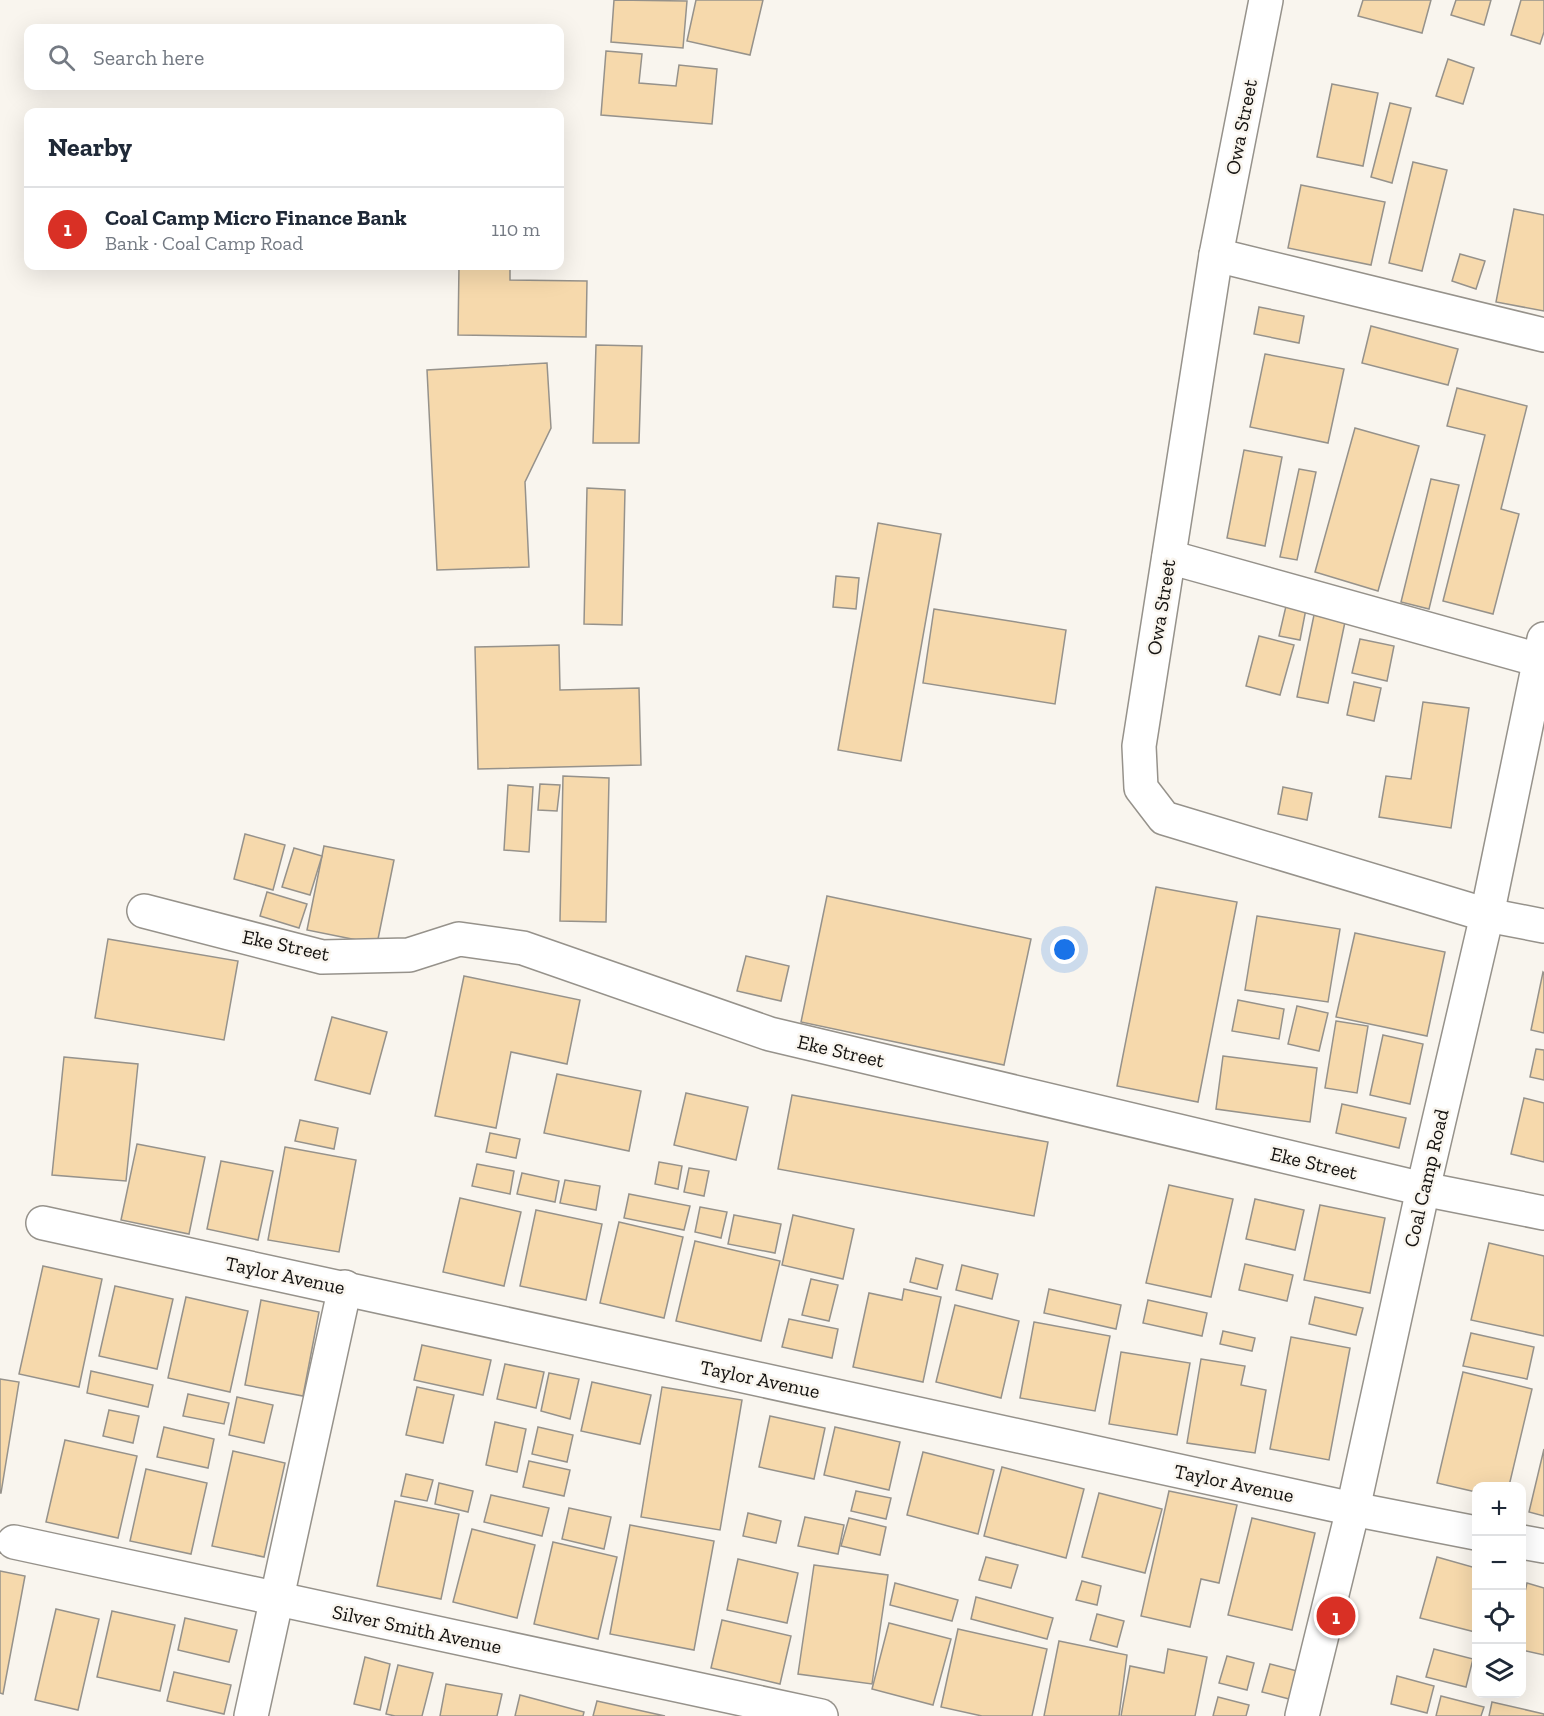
<!DOCTYPE html>
<meta charset="utf-8">
<style>
:root{--surface:#fff;--page:#f2f2f3;--text:#1f2937;--muted:#747a83;--line:#e0e1e3;--accent:#d93025}
body{margin:0;font-family:"Zilla Slab",serif;background:var(--page);color:var(--text)}
.controls{position:absolute;right:18px;bottom:18px;display:grid;overflow:hidden;border-radius:12px;box-shadow:0 6px 24px #0002}
.controls button{width:54px;height:54px;display:grid;place-items:center;padding:0;border:0;border-bottom:2px solid var(--line);background:var(--surface);color:var(--text);font:30px sans-serif}
.you{position:absolute;left:1065px;top:950px;width:21px;height:21px;margin:-15px;border:4px solid #fff;border-radius:50%;background:#1a73e8;box-shadow:0 0 0 9px #1a73e833}
.badge{display:grid;place-items:center;width:39px;height:39px;border-radius:50%;background:var(--accent);color:#fff;font-size:20px;font-weight:700}
.pin{position:absolute;translate:-50% -50%;border:3px solid #fff;box-shadow:0 2px 6px #0006}
.list{margin:0;padding:0;list-style:none}
h2{display:flex;justify-content:space-between;align-items:center;height:78px;margin:0;padding:0 24px;font-size:26px}
h2 small{font-size:20px;font-weight:400;color:var(--muted)}
.list li{display:grid;grid-template-columns:39px 1fr auto;gap:18px;align-items:center;box-sizing:border-box;height:84px;padding:0 24px;border-top:2px solid var(--line)}
.list b{display:block;font-size:22px;white-space:nowrap}
.list p{margin:0;font-size:20px;white-space:nowrap;color:var(--muted)}
.list em{font-size:20px;font-style:normal;color:var(--muted)}
.icon{flex:none;width:33px;height:33px;fill:none;stroke:currentColor;stroke-width:2;stroke-linecap:round;stroke-linejoin:round}
.map{position:relative;flex:none;width:1544px;height:1716px;overflow:hidden}
.search{position:absolute;background:var(--surface);box-shadow:0 6px 24px #0002;left:24px;top:24px;width:540px;height:66px;display:flex;align-items:center;gap:15px;box-sizing:border-box;padding:0 21px;border-radius:12px;color:var(--muted);font-size:22px}
.panel{position:absolute;background:var(--surface);box-shadow:0 6px 24px #0002;left:24px;top:108px;width:540px;height:162px;border-radius:12px}
.map>svg:first-child{display:block}
.building{fill:#f6d9ac;stroke:#96928b;stroke-width:1.5}
.lines{fill:none;stroke-linecap:round;stroke-linejoin:round}
.street-casing{stroke:#96928b;stroke-width:36}
.primary-casing{stroke:#96928b;stroke-width:36}
.street{stroke:#fff;stroke-width:33}
.primary{stroke:#fff;stroke-width:33}
.labels{text-anchor:middle;dominant-baseline:central;stroke-width:5;stroke-linejoin:round;paint-order:stroke}
.street-label{font-size:20px;fill:#13110f;stroke:#f9f5ee}
</style>
<div class="map">
<svg width="1544" height="1716" viewBox="0 0 1544 1716">
<rect width="100%" height="100%" fill="#f9f5ee"/>
<g class="building">
<path d="M614,0L687,1L683,48L611,42Z"/>
<path d="M696,0H763L750,55L687,41Z"/>
<path d="M1363,0H1431L1422,33L1358,16Z"/>
<path d="M1456,0H1491L1484,25L1451,15Z"/>
<path d="M1521,0H1544V32L1540,44L1511,35Z"/>
<path d="M606,51L642,54L639,83L676,86L679,65L717,69L712,124L601,115Z"/>
<path d="M1448,59L1474,68L1463,104L1436,96Z"/>
<path d="M1332,84L1378,93L1363,166L1317,157Z"/>
<path d="M1390,103L1411,108L1392,183L1371,177Z"/>
<path d="M1413,162L1447,170L1422,271L1389,263Z"/>
<path d="M1301,185L1385,202L1371,265L1288,248Z"/>
<path d="M1514,209L1544,215V311L1496,302Z"/>
<path d="M1460,254L1485,261L1476,289L1452,281Z"/>
<path d="M459,266H510V280L587,281L586,337L458,335Z"/>
<path d="M1259,307L1304,316L1299,343L1254,334Z"/>
<path d="M1371,326L1458,349L1448,385L1362,363Z"/>
<path d="M596,345L642,346L639,443H593Z"/>
<path d="M1265,354L1344,369L1328,443L1250,427Z"/>
<path d="M547,363L551,428L525,482L529,567L437,570L427,370Z"/>
<path d="M1457,388L1527,406L1501,509L1519,514L1493,614L1443,601L1485,435L1447,426Z"/>
<path d="M1355,428L1419,446L1378,591L1315,572Z"/>
<path d="M1244,450L1282,457L1265,546L1227,538Z"/>
<path d="M1299,469L1316,472L1297,560L1280,557Z"/>
<path d="M1431,479L1459,485L1429,609L1401,602Z"/>
<path d="M587,488L625,490L622,625L584,624Z"/>
<path d="M878,523L941,534L901,761L838,750Z"/>
<path d="M836,576L859,578L856,609L833,607Z"/>
<path d="M1286,606L1306,609L1300,640L1279,636Z"/>
<path d="M934,609L1066,630L1055,704L923,683Z"/>
<path d="M1314,615L1345,622L1328,703L1297,697Z"/>
<path d="M1259,636L1294,645L1280,695L1246,686Z"/>
<path d="M1360,639L1394,646L1387,681L1352,673Z"/>
<path d="M559,645L560,690L639,688L641,765L478,769L475,647Z"/>
<path d="M1354,682L1381,688L1374,721L1347,715Z"/>
<path d="M1423,702L1469,708L1451,828L1379,817L1386,776L1411,779Z"/>
<path d="M563,776L609,778L606,922L560,921Z"/>
<path d="M540,784L560,785L557,811L538,810Z"/>
<path d="M508,785L533,787L529,852L504,850Z"/>
<path d="M1283,787L1312,793L1307,820L1278,814Z"/>
<path d="M245,834L285,845L273,890L234,879Z"/>
<path d="M324,846L394,860L377,944L307,930Z"/>
<path d="M294,848L322,856L310,895L282,887Z"/>
<path d="M1156,887L1237,902L1198,1102L1117,1086Z"/>
<path d="M267,892L307,904L299,928L260,916Z"/>
<path d="M827,896L1031,939L1004,1065L801,1022Z"/>
<path d="M1257,916L1340,929L1328,1002L1245,990Z"/>
<path d="M1355,933L1445,952L1427,1036L1336,1017Z"/>
<path d="M108,939L238,961L224,1040L95,1018Z"/>
<path d="M746,956L789,966L781,1001L737,991Z"/>
<path d="M1543,972L1544,973V1033L1531,1030Z"/>
<path d="M464,976L580,1000L567,1064L511,1052L496,1128L435,1116Z"/>
<path d="M1238,1000L1284,1009L1279,1039L1232,1031Z"/>
<path d="M1297,1006L1328,1013L1319,1051L1288,1044Z"/>
<path d="M332,1017L387,1032L370,1094L315,1080Z"/>
<path d="M1336,1021L1368,1026L1357,1093L1325,1088Z"/>
<path d="M1383,1035L1423,1044L1410,1104L1370,1095Z"/>
<path d="M1536,1049L1544,1050V1080L1530,1077Z"/>
<path d="M1223,1056L1317,1068L1310,1122L1216,1109Z"/>
<path d="M64,1057L138,1064L126,1181L52,1175Z"/>
<path d="M557,1074L641,1091L629,1151L544,1133Z"/>
<path d="M686,1093L748,1107L736,1160L674,1145Z"/>
<path d="M792,1095L1048,1142L1034,1216L778,1169Z"/>
<path d="M1524,1098L1544,1103V1162L1511,1154Z"/>
<path d="M1342,1104L1406,1118L1399,1148L1336,1133Z"/>
<path d="M300,1120L338,1128L334,1149L295,1141Z"/>
<path d="M490,1133L520,1139L516,1158L486,1152Z"/>
<path d="M137,1144L205,1157L189,1234L121,1220Z"/>
<path d="M285,1147L356,1160L339,1252L268,1240Z"/>
<path d="M221,1161L273,1171L258,1240L207,1229Z"/>
<path d="M659,1162L682,1166L678,1189L655,1184Z"/>
<path d="M477,1164L514,1171L510,1194L472,1186Z"/>
<path d="M689,1168L709,1171L704,1196L684,1192Z"/>
<path d="M522,1173L559,1181L555,1202L517,1194Z"/>
<path d="M565,1180L600,1186L596,1210L560,1203Z"/>
<path d="M1169,1185L1233,1199L1211,1297L1146,1283Z"/>
<path d="M629,1194L690,1206L684,1230L624,1218Z"/>
<path d="M460,1198L521,1212L504,1286L443,1272Z"/>
<path d="M1255,1199L1304,1210L1295,1250L1246,1239Z"/>
<path d="M1320,1205L1385,1218L1370,1293L1304,1280Z"/>
<path d="M700,1207L727,1212L721,1238L695,1232Z"/>
<path d="M536,1210L602,1224L586,1300L520,1286Z"/>
<path d="M734,1215L781,1224L775,1253L728,1244Z"/>
<path d="M793,1215L854,1229L843,1279L782,1265Z"/>
<path d="M619,1222L683,1237L664,1318L600,1303Z"/>
<path d="M695,1241L780,1261L761,1341L676,1321Z"/>
<path d="M1489,1243L1544,1256V1336L1471,1320Z"/>
<path d="M916,1258L943,1265L937,1289L910,1282Z"/>
<path d="M1245,1264L1293,1275L1287,1301L1239,1290Z"/>
<path d="M962,1265L998,1274L992,1299L956,1290Z"/>
<path d="M43,1266L102,1279L79,1387L19,1374Z"/>
<path d="M811,1279L838,1285L829,1321L802,1315Z"/>
<path d="M115,1286L173,1299L157,1369L99,1356Z"/>
<path d="M904,1289L941,1297L923,1382L853,1367L869,1293L902,1300Z"/>
<path d="M1049,1289L1121,1305L1116,1329L1044,1313Z"/>
<path d="M186,1297L248,1311L230,1392L168,1378Z"/>
<path d="M1315,1297L1363,1308L1356,1335L1309,1324Z"/>
<path d="M261,1300L319,1312L303,1396L245,1385Z"/>
<path d="M1148,1300L1207,1313L1202,1336L1143,1323Z"/>
<path d="M955,1305L1019,1321L1001,1398L936,1382Z"/>
<path d="M789,1319L838,1329L832,1358L782,1347Z"/>
<path d="M1034,1322L1110,1336L1095,1411L1020,1398Z"/>
<path d="M1223,1331L1255,1338L1252,1351L1220,1344Z"/>
<path d="M1471,1333L1534,1347L1527,1379L1463,1366Z"/>
<path d="M1291,1337L1350,1348L1329,1460L1270,1449Z"/>
<path d="M422,1345L491,1360L483,1395L414,1380Z"/>
<path d="M1121,1352L1190,1363L1177,1435L1109,1424Z"/>
<path d="M1201,1359L1245,1366L1241,1385L1266,1390L1255,1453L1187,1443Z"/>
<path d="M505,1364L544,1372L536,1408L497,1399Z"/>
<path d="M91,1371L153,1385L148,1407L87,1393Z"/>
<path d="M1463,1372L1532,1389L1509,1486H1476V1492L1437,1483Z"/>
<path d="M549,1373L579,1379L570,1419L541,1411Z"/>
<path d="M0,1379L19,1382L1,1493H0Z"/>
<path d="M592,1382L651,1395L640,1444L581,1431Z"/>
<path d="M417,1387L454,1395L443,1443L406,1435Z"/>
<path d="M662,1387L742,1400L720,1530L641,1517Z"/>
<path d="M188,1394L229,1403L224,1424L183,1416Z"/>
<path d="M237,1397L273,1405L264,1443L229,1435Z"/>
<path d="M109,1410L139,1416L133,1443L103,1436Z"/>
<path d="M770,1416L825,1428L814,1479L759,1467Z"/>
<path d="M495,1422L526,1429L517,1472L486,1465Z"/>
<path d="M164,1427L214,1439L208,1468L157,1457Z"/>
<path d="M538,1427L573,1435L567,1462L532,1454Z"/>
<path d="M835,1427L900,1442L889,1490L824,1475Z"/>
<path d="M65,1440L137,1456L118,1538L46,1522Z"/>
<path d="M1544,1449V1516L1529,1512Z"/>
<path d="M233,1451L285,1463L264,1557L212,1546Z"/>
<path d="M923,1452L994,1470L978,1534L907,1515Z"/>
<path d="M529,1461L570,1470L564,1496L523,1487Z"/>
<path d="M1002,1467L1084,1489L1066,1558L984,1536Z"/>
<path d="M146,1469L207,1483L191,1554L130,1541Z"/>
<path d="M406,1474L433,1480L427,1501L401,1496Z"/>
<path d="M439,1483L473,1491L468,1512L435,1504Z"/>
<path d="M856,1491L891,1498L886,1519L851,1511Z"/>
<path d="M1169,1491L1237,1505L1219,1583L1201,1579L1190,1627L1141,1616Z"/>
<path d="M1099,1493L1162,1509L1145,1573L1082,1557Z"/>
<path d="M491,1495L549,1508L542,1536L484,1522Z"/>
<path d="M395,1501L459,1514L441,1599L377,1586Z"/>
<path d="M569,1508L611,1517L604,1549L562,1539Z"/>
<path d="M748,1513L781,1521L776,1543L743,1536Z"/>
<path d="M805,1517L844,1525L838,1554L798,1546Z"/>
<path d="M849,1518L886,1527L880,1555L841,1546Z"/>
<path d="M1252,1518L1315,1533L1292,1630L1228,1615Z"/>
<path d="M630,1525L714,1541L694,1650L610,1634Z"/>
<path d="M472,1529L535,1545L517,1618L453,1602Z"/>
<path d="M553,1542L617,1557L598,1639L534,1624Z"/>
<path d="M986,1557L1018,1565L1011,1588L979,1580Z"/>
<path d="M1437,1557L1476,1568L1475,1632L1420,1618Z"/>
<path d="M738,1559L798,1573L787,1623L727,1610Z"/>
<path d="M814,1565L888,1575L872,1684L798,1674Z"/>
<path d="M0,1571L25,1576L3,1694L0,1693Z"/>
<path d="M1082,1581L1101,1586L1097,1605L1076,1600Z"/>
<path d="M895,1583L958,1600L952,1621L890,1605Z"/>
<path d="M1527,1583L1544,1588V1655L1522,1650V1605Z"/>
<path d="M976,1597L1053,1618L1047,1639L971,1619Z"/>
<path d="M56,1609L99,1619L78,1710L35,1700Z"/>
<path d="M112,1611L175,1625L160,1691L97,1677Z"/>
<path d="M1097,1614L1124,1621L1117,1647L1090,1640Z"/>
<path d="M185,1618L237,1630L229,1662L178,1650Z"/>
<path d="M722,1620L791,1636L780,1684L711,1668Z"/>
<path d="M889,1623L951,1639L933,1705L872,1689Z"/>
<path d="M958,1629L1047,1649L1032,1716H982L941,1707Z"/>
<path d="M1059,1641L1127,1655L1119,1716H1044Z"/>
<path d="M1168,1649L1207,1657L1195,1716H1121L1130,1666L1164,1673Z"/>
<path d="M1434,1649L1473,1659L1466,1687L1426,1677Z"/>
<path d="M1227,1656L1254,1663L1247,1690L1219,1683Z"/>
<path d="M365,1657L390,1664L380,1710L354,1704Z"/>
<path d="M1270,1664L1301,1672L1293,1700L1262,1692Z"/>
<path d="M398,1665L433,1673L422,1716H395L386,1714Z"/>
<path d="M174,1672L231,1685L224,1714L167,1701Z"/>
<path d="M1397,1676L1434,1686L1427,1713L1391,1704Z"/>
<path d="M446,1684L502,1694L497,1716H440Z"/>
<path d="M520,1695L584,1712L583,1716H515Z"/>
<path d="M1441,1696L1484,1707L1481,1716H1436Z"/>
<path d="M1218,1697L1249,1705L1246,1716H1213Z"/>
<path d="M597,1701L665,1716H593Z"/>
<path d="M1492,1702L1544,1714V1716H1489Z"/>
</g>
<g class="lines">
<g class="street-casing">
<g id="street">
<path d="M1266,0L1216,255L1139,746L1141,788L1164,818L1487,915L1544,926"/>
<path d="M1216,255L1544,335"/>
<path d="M1169,557L1539,660"/>
<path d="M144,911L322,957L409,955L459,939L523,948L770,1034L1423,1189L1544,1213"/>
<path d="M43,1223L1353,1509L1476,1533"/>
<path d="M14,1542L821,1716"/>
<path d="M1522,1542L1544,1546"/>
<path d="M251,1716L345,1287"/>
</g>
</g>
<g class="primary-casing">
<path id="primary" d="M1302,1716L1353,1509L1423,1189L1487,915L1544,639"/>
</g>
<use href="#street" class="street"/>
<use href="#primary" class="primary"/>
</g>
<g class="labels">
<g class="street-label">
<text transform="translate(1241 127) rotate(-79)">Owa Street</text>
<text transform="translate(1161 607) rotate(-81)">Owa Street</text>
<text transform="translate(286 945) rotate(12)">Eke Street</text>
<text transform="translate(841 1051) rotate(13)">Eke Street</text>
<text transform="translate(1314 1163) rotate(13)">Eke Street</text>
<text transform="translate(1426 1178) rotate(-77)">Coal Camp Road</text>
<text transform="translate(285 1275) rotate(12)">Taylor Avenue</text>
<text transform="translate(760 1379) rotate(12)">Taylor Avenue</text>
<text transform="translate(1234 1483) rotate(12)">Taylor Avenue</text>
<text transform="translate(417 1629) rotate(12)">Silver Smith Avenue</text>
</g>
</g>
</svg>
<div class="controls">
<button>+</button>
<button>−</button>
<button><svg class="icon" aria-label="locate" viewBox="0 0 24 24"><circle cx="12" cy="12" r="6"/><path d="M12 2v4M12 18v4M2 12h4M18 12h4"/></svg></button>
<button><svg class="icon" aria-label="layers" viewBox="0 0 24 24"><path d="M12 4l9 5-9 5-9-5zM3 14l9 5 9-5"/></svg></button>
</div>
<div class="you"></div>
<div class="pin badge" style="left:1336px;top:1616px">1</div>
<div class="search"><svg class="icon" aria-label="search" viewBox="0 0 24 24"><circle cx="10" cy="10" r="6"/><path d="M15 15l6 6"/></svg>Search here</div>
<section class="panel">
<h2>Nearby<small></small></h2>
<ul class="list">
<li><span class="badge">1</span><div><b>Coal Camp Micro Finance Bank</b><p>Bank · Coal Camp Road</p></div><em>110 m</em></li>
</ul>
</section>
</div>
